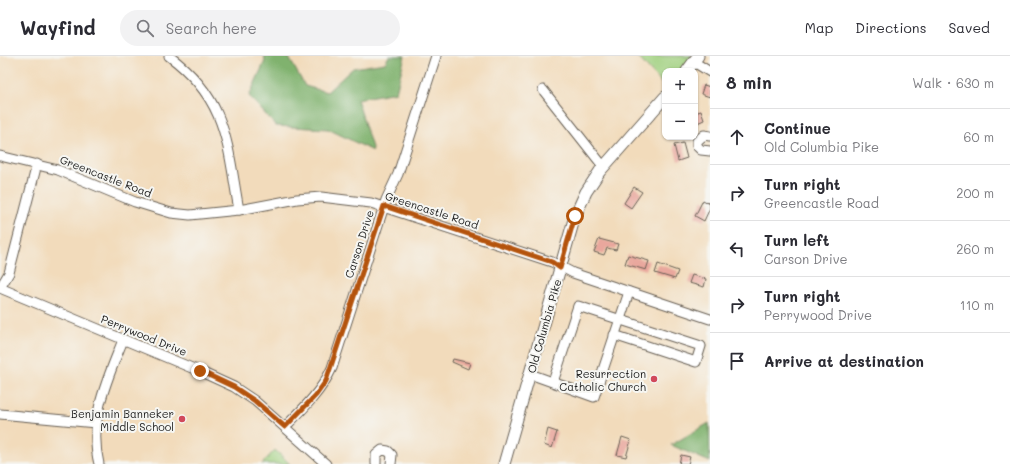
<!DOCTYPE html>
<meta charset="utf-8">
<style>
:root{--surface:#fff;--page:#f2f2f3;--text:#2b2b33;--muted:#7c7c81;--line:#e1e1e2}
body{margin:0;font-family:Mali,sans-serif;background:var(--page);color:var(--text)}
.controls{position:absolute;right:12px;top:12px;display:grid;overflow:hidden;border-radius:8px;box-shadow:0 1px 3px #0004}
.controls button{width:36px;height:36px;display:grid;place-items:center;padding:0;border:0;border-bottom:1px solid var(--line);background:var(--surface);color:var(--text);font:20px sans-serif}
.stop{position:absolute;width:12px;height:12px;margin:-9px;border:3px solid #b45309;border-radius:50%;background:#fff}
.stop.end{background:#b45309;border-color:#fff;box-shadow:0 1px 4px #0008}
.list{margin:0;padding:0;list-style:none}
h2{display:flex;justify-content:space-between;align-items:center;height:52px;margin:0;padding:0 16px;font-size:17px}
h2 small{font-size:13px;font-weight:400;color:var(--muted)}
.list li{display:grid;grid-template-columns:26px 1fr auto;gap:12px;align-items:center;box-sizing:border-box;height:56px;padding:0 16px;border-top:1px solid var(--line)}
.list b{display:block;font-size:15px;white-space:nowrap}
.list p{margin:0;font-size:13px;white-space:nowrap;color:var(--muted)}
.list em{font-size:13px;font-style:normal;color:var(--muted)}
.icon{flex:none;width:22px;height:22px;fill:none;stroke:currentColor;stroke-width:2;stroke-linecap:round;stroke-linejoin:round}
.map{position:relative;flex:none;width:710px;height:408px;overflow:hidden}
header{display:flex;align-items:center;gap:24px;box-sizing:border-box;height:56px;padding:0 20px;background:var(--surface);border-bottom:1px solid var(--line)}
header strong{font-size:19px}
nav{display:flex;gap:22px;margin-inline-start:auto;font-size:14px}
.search{width:280px;height:36px;background:var(--page);display:flex;align-items:center;gap:10px;box-sizing:border-box;padding:0 14px;border-radius:22px;color:var(--muted);font-size:15px}
main{display:flex}
aside{flex:1;background:var(--surface)}
.map>svg:first-child{display:block}
.green{fill:#a0d07f;stroke:#5e764e}
.forest{fill:#80b26e;stroke:#4e6745}
.building{fill:#e9a79d}
.lines{fill:none;stroke-linecap:round;stroke-linejoin:round}
.minor-casing{stroke:#675f54;stroke-width:11}
.major-casing{stroke:#675f54;stroke-width:13}
.minor{stroke:#fff;stroke-width:9}
.major{stroke:#fff;stroke-width:11}
.route{stroke:#b45309;stroke-width:5}
.poi-dot{fill:#d1495b;stroke:#f6f6f2;stroke-width:1.5}
.labels{text-anchor:middle;dominant-baseline:central;stroke-width:4;stroke-linejoin:round;paint-order:stroke}
.street-label{font-size:11px;fill:#1c1c1c;stroke:#f6f6f2}
.poi-label{font-size:11px;fill:#1c1c1c;stroke:#f6f6f2;text-anchor:end}
</style>
<header>
<strong>Wayfind</strong>
<div class="search"><svg class="icon" aria-label="search" viewBox="0 0 24 24"><circle cx="10" cy="10" r="6"/><path d="M15 15l6 6"/></svg>Search here</div>
<nav><a>Map</a><a>Directions</a><a>Saved</a></nav>
</header>
<main>
<div class="map">
<svg width="710" height="408" viewBox="0 0 710 408">
<rect width="100%" height="100%" fill="#f6f6f2"/>
<filter id="ink" filterUnits="userSpaceOnUse"><feTurbulence type="fractalNoise" baseFrequency=".025" numOctaves="2"/><feDisplacementMap in="SourceGraphic" scale="8" xChannelSelector="R" yChannelSelector="G"/><feConvolveMatrix kernelMatrix="1 2 1 2 8 2 1 2 1" color-interpolation-filters="sRGB"/></filter>
<filter id="wash" filterUnits="userSpaceOnUse"><feTurbulence type="fractalNoise" baseFrequency=".012" numOctaves="4" result="noise"/><feDisplacementMap in="SourceGraphic" scale="16" xChannelSelector="R" yChannelSelector="G"/><feGaussianBlur stdDeviation="0.9" result="paint"/><feColorMatrix in="noise" values="0 0 0 0 0 0 0 0 0 0 0 0 0 0 0 0 0 1.4 0 .05"/><feComposite in="paint" operator="in"/></filter>
<g filter="url(#wash)">
<rect width="100%" height="100%" fill="#f2dbbb"/>
<g class="green">
<path d="M637,0H692L680,15H665V31Z"/>
<path d="M275,394L290,408H262Z"/>
</g>
<g class="forest">
<path d="M264,0H288L305,30L327,36L353,12L385,7L389,0H405L396,36L357,43L373,95L328,73L276,70L249,40L265,5Z"/>
<path d="M709,367L710,406L671,389Z"/>
</g>
<g id="blocks">
<g class="building">
<path d="M704,29L710,31V41L701,38Z"/>
<path d="M701,55L704,64L695,68V57Z"/>
<path d="M683,87L687,102L678,105L674,89Z"/>
<path d="M634,131L642,136L631,152L624,147Z"/>
<path d="M703,144L710,148V152L704,165L695,160Z"/>
<path d="M599,183L618,188L616,194L607,192L604,199L594,196Z"/>
<path d="M628,199L649,205L646,214L625,208Z"/>
<path d="M658,208L678,215L675,223L655,217Z"/>
<path d="M692,219L706,223L704,231L689,227Z"/>
<path d="M453,303L470,307L468,313L452,306Z"/>
<path d="M548,373L557,376L552,392L544,389Z"/>
<path d="M622,381L631,384L626,401L617,399Z"/>
<path d="M681,399L690,401L688,408H679Z"/>
</g>
</g>
</g>
<g filter="url(#ink)">
<use href="#blocks" fill-opacity="0" stroke="#675f54" stroke-width="1"/>
<g class="lines">
<g class="minor-casing">
<g id="minor">
<path d="M169,0C228,44 227,88 239,154"/>
<path d="M694,6L710,16"/>
<path d="M543,34L603,110"/>
<path d="M710,80L704,79L697,85V90L701,94L710,95"/>
<path d="M0,100L58,114L135,146L171,157L190,159L239,154L297,143L321,141L371,147L552,206L573,217L710,263"/>
<path d="M37,108L9,217L0,232L199,315L234,331L255,345L326,408"/>
<path d="M530,318L594,341L629,236"/>
<path d="M553,326L578,250L701,290L696,306L614,279"/>
<path d="M0,358L96,367"/>
<path d="M285,371C303,353 321,336 332,312L386,144L398,118L436,0"/>
<path d="M99,408C88,364 107,324 123,284"/>
<path d="M376,408V399L382,394L388,395L392,399L391,408"/>
</g>
</g>
<g class="major-casing">
<g id="major">
<path d="M687,15L698,0"/>
<path d="M504,408L575,160L586,136L600,115L665,41"/>
</g>
</g>
<use href="#minor" class="minor"/>
<use href="#major" class="major"/>
</g>
</g>
<g class="lines" filter="url(#ink)">
<path class="route" d="M200,315L234,331L255,345L285,371L316,339L326,325L384,150L552,206L560,212L575,160"/>
</g>
<g class="poi-dot">
<circle cx="654" cy="323" r="4"/>
<circle cx="182" cy="363" r="4"/>
</g>
<g class="labels">
<g class="street-label">
<text transform="translate(106 120) rotate(21)">Greencastle Road</text>
<text transform="translate(432 154) rotate(18)">Greencastle Road</text>
<text transform="translate(359 188) rotate(-72)">Carson Drive</text>
<text transform="translate(544 270) rotate(-74)">Old Columbia Pike</text>
<text transform="translate(144 279) rotate(22)">Perrywood Drive</text>
</g>
<g class="poi-label">
<text x="646" y="317">Resurrection<tspan x="646" dy="13">Catholic Church</tspan></text>
<text x="174" y="357">Benjamin Banneker<tspan x="174" dy="13">Middle School</tspan></text>
</g>
</g>
</svg>
<div class="controls">
<button>+</button>
<button>−</button>
</div>
<div class="stop" style="left:575px;top:160px"></div>
<div class="stop end" style="left:200px;top:315px"></div>
</div>
<aside>
<h2>8 min<small>Walk · 630 m</small></h2>
<ul class="list">
<li><svg class="icon" aria-label="ahead" viewBox="0 0 24 24"><path d="M12 20V5M6 11l6-6 6 6"/></svg><div><b>Continue</b><p>Old Columbia Pike</p></div><em>60 m</em></li>
<li><svg class="icon" aria-label="right" viewBox="0 0 24 24"><path d="M7 20v-9h11M14 6l5 5-5 5"/></svg><div><b>Turn right</b><p>Greencastle Road</p></div><em>200 m</em></li>
<li><svg class="icon" aria-label="left" viewBox="0 0 24 24"><path d="M17 20v-9H6M10 6l-5 5 5 5"/></svg><div><b>Turn left</b><p>Carson Drive</p></div><em>260 m</em></li>
<li><svg class="icon" aria-label="right" viewBox="0 0 24 24"><path d="M7 20v-9h11M14 6l5 5-5 5"/></svg><div><b>Turn right</b><p>Perrywood Drive</p></div><em>110 m</em></li>
<li><svg class="icon" aria-label="arrive" viewBox="0 0 24 24"><path d="M6 21V4h12l-3 4 3 4H6"/></svg><div><b>Arrive at destination</b></div></li>
</ul>
</aside>
</main>
